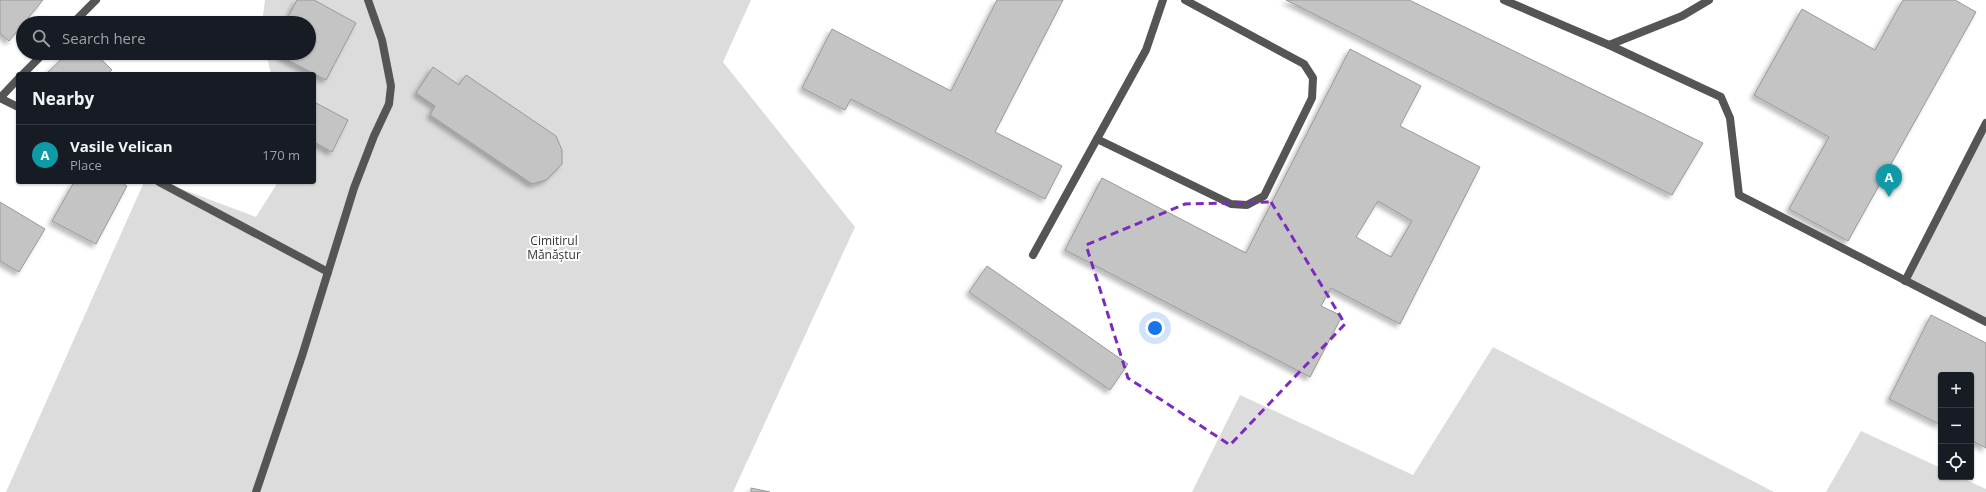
<!DOCTYPE html>
<meta charset="utf-8">
<style>
:root{--surface:#171b24;--page:#20242c;--text:#f1f3f6;--muted:#9ea1a6;--line:#363941;--accent:#858687}
body{margin:0;font-family:"Open Sans",sans-serif;background:var(--page);color:var(--text)}
.controls{position:absolute;right:12px;bottom:12px;display:grid;overflow:hidden;border-radius:4px;box-shadow:0 1px 3px #0004}
.controls button{width:36px;height:36px;display:grid;place-items:center;padding:0;border:0;border-bottom:1px solid var(--line);background:var(--surface);color:var(--text);font:20px sans-serif}
.you{position:absolute;left:1155px;top:328px;width:14px;height:14px;margin:-10px;border:3px solid #fff;border-radius:50%;background:#1a73e8;box-shadow:0 0 0 6px #1a73e833}
.badge{display:grid;place-items:center;width:26px;height:26px;border-radius:50%;background:var(--accent);color:#fff;font-size:13px;font-weight:700}
.pin{position:absolute;translate:-50% -33px;filter:drop-shadow(0 1px 2px #0008)}
.pin::after{content:'';position:absolute;top:21px;width:14px;height:12px;background:inherit;clip-path:polygon(0 0,100% 0,50% 100%)}
.list{margin:0;padding:0;list-style:none}
h2{display:flex;justify-content:space-between;align-items:center;height:52px;margin:0;padding:0 16px;font-size:17px}
h2 small{font-size:13px;font-weight:400;color:var(--muted)}
.list li{display:grid;grid-template-columns:26px 1fr auto;gap:12px;align-items:center;box-sizing:border-box;height:60px;padding:0 16px;border-top:1px solid var(--line)}
.list b{display:block;font-size:15px;white-space:nowrap}
.list p{margin:0;font-size:13px;white-space:nowrap;color:var(--muted)}
.list em{font-size:13px;font-style:normal;color:var(--muted)}
.icon{flex:none;width:22px;height:22px;fill:none;stroke:currentColor;stroke-width:2;stroke-linecap:round;stroke-linejoin:round}
.map{position:relative;flex:none;width:1986px;height:492px;overflow:hidden}
.search{position:absolute;background:var(--surface);box-shadow:0 1px 3px #0004;left:16px;top:16px;width:300px;height:44px;display:flex;align-items:center;gap:10px;box-sizing:border-box;padding:0 14px;border-radius:22px;color:var(--muted);font-size:15px}
.panel{position:absolute;background:var(--surface);box-shadow:0 1px 3px #0004;left:16px;top:72px;width:300px;height:112px;border-radius:4px}
.map>svg:first-child{display:block}
.green{fill:#dcdcdc}
.building{fill:#c4c4c4;stroke:#999;fill-rule:evenodd;filter:url(#shadow)}
.lines{fill:none;stroke-linecap:round;stroke-linejoin:round}
.service{stroke:#555;stroke-width:8}
.minor{stroke:#555;stroke-width:8}
.marked{fill:none;stroke:#7b2cbf;stroke-width:3;stroke-dasharray:8 5;stroke-linejoin:round}
.labels{text-anchor:middle;dominant-baseline:central;stroke-width:4;stroke-linejoin:round;paint-order:stroke}
.park-label{font-size:12px;fill:#333;stroke:#fff}
</style>
<div class="map">
<svg width="1986" height="492" viewBox="0 0 1986 492">
<defs>
<filter id="shadow"><feDropShadow dx="-3.5" dy="3.5" stdDeviation="2" flood-color="#0004"/></filter>
</defs>
<rect width="100%" height="100%" fill="#fff"/>
<g class="green">
<path d="M265,0H751L723,62L855,227L733,492H6L144,182H163L256,217L278,182H314V74H271L266,53H309V23H262Z"/>
<path d="M1986,123V322L1905,281Z"/>
<path d="M1493,347L1774,492H1192L1240,395L1413,475Z"/>
<path d="M1861,431L1941,468V477H1960L1986,489V492H1826Z"/>
</g>
<g class="building">
<path d="M0,0H43L9,41L0,33Z"/>
<path d="M297,0H314L356,23L326,80L280,56L282,53H309V23H285Z"/>
<path d="M997,0H1063L995,132L1062,166L1045,199L851,99L845,110L802,88L832,29L951,91Z"/>
<path d="M1286,0H1409L1703,143L1672,195Z"/>
<path d="M1903,0H1955L1976,12L1848,241L1789,209L1829,137L1754,95L1802,9L1875,50Z"/>
<path d="M1350,49L1421,86L1400,126L1480,167L1400,324L1331,288L1321,306L1342,316L1310,377L1065,250L1102,178L1246,253ZM1378,201L1412,221L1391,257L1356,237Z"/>
<path d="M68,53H95L112,70L107,74H46Z"/>
<path d="M433,67L459,85L466,75L556,136L562,150V164L546,180L532,184L430,115L435,106L416,93Z"/>
<path d="M314,102L348,120L332,152L314,142Z"/>
<path d="M74,182H120L127,186L96,244L52,221Z"/>
<path d="M0,202L45,229L19,272L0,261Z"/>
<path d="M987,266L1128,364L1110,390L969,292Z"/>
<path d="M1931,315L1986,343V448L1971,440V375H1941V425L1889,399Z"/>
<path d="M751,488L770,492H751Z"/>
</g>
<g class="lines">
<g class="service">
<path d="M1504,0L1609,45L1682,16L1709,0"/>
<path d="M1609,45L1721,97L1730,118L1739,195L1986,322"/>
<path d="M0,98L18,107"/>
<path d="M1097,139L1231,204L1247,205L1264,196L1312,98L1313,78L1304,64L1185,0"/>
<path d="M159,182L328,272"/>
<path d="M1033,255L1146,50L1163,0"/>
<path d="M1905,281L1986,123"/>
<path d="M256,492L302,356L354,188L374,136L389,104L391,86L382,40L368,0"/>
</g>
<g class="minor">
<path d="M73,23L96,0"/>
<path d="M23,74L44,53"/>
<path d="M0,98L18,79"/>
</g>
</g>
<path class="marked" d="M1271,202L1345,324L1230,445L1128,378L1086,245L1185,204Z"/>
<g class="labels">
<g class="park-label">
<text x="554" y="240">Cimitirul<tspan x="554" dy="14">Mănăștur</tspan></text>
</g>
</g>
</svg>
<div class="controls">
<button>+</button>
<button>−</button>
<button><svg class="icon" aria-label="locate" viewBox="0 0 24 24"><circle cx="12" cy="12" r="6"/><path d="M12 2v4M12 18v4M2 12h4M18 12h4"/></svg></button>
</div>
<div class="you"></div>
<div class="pin badge" style="left:1889px;top:197px;background:#0f9aa8">A</div>
<div class="search"><svg class="icon" aria-label="search" viewBox="0 0 24 24"><circle cx="10" cy="10" r="6"/><path d="M15 15l6 6"/></svg>Search here</div>
<section class="panel">
<h2>Nearby<small></small></h2>
<ul class="list">
<li><span class="badge" style="background:#0f9aa8">A</span><div><b>Vasile Velican</b><p>Place</p></div><em>170 m</em></li>
</ul>
</section>
</div>
